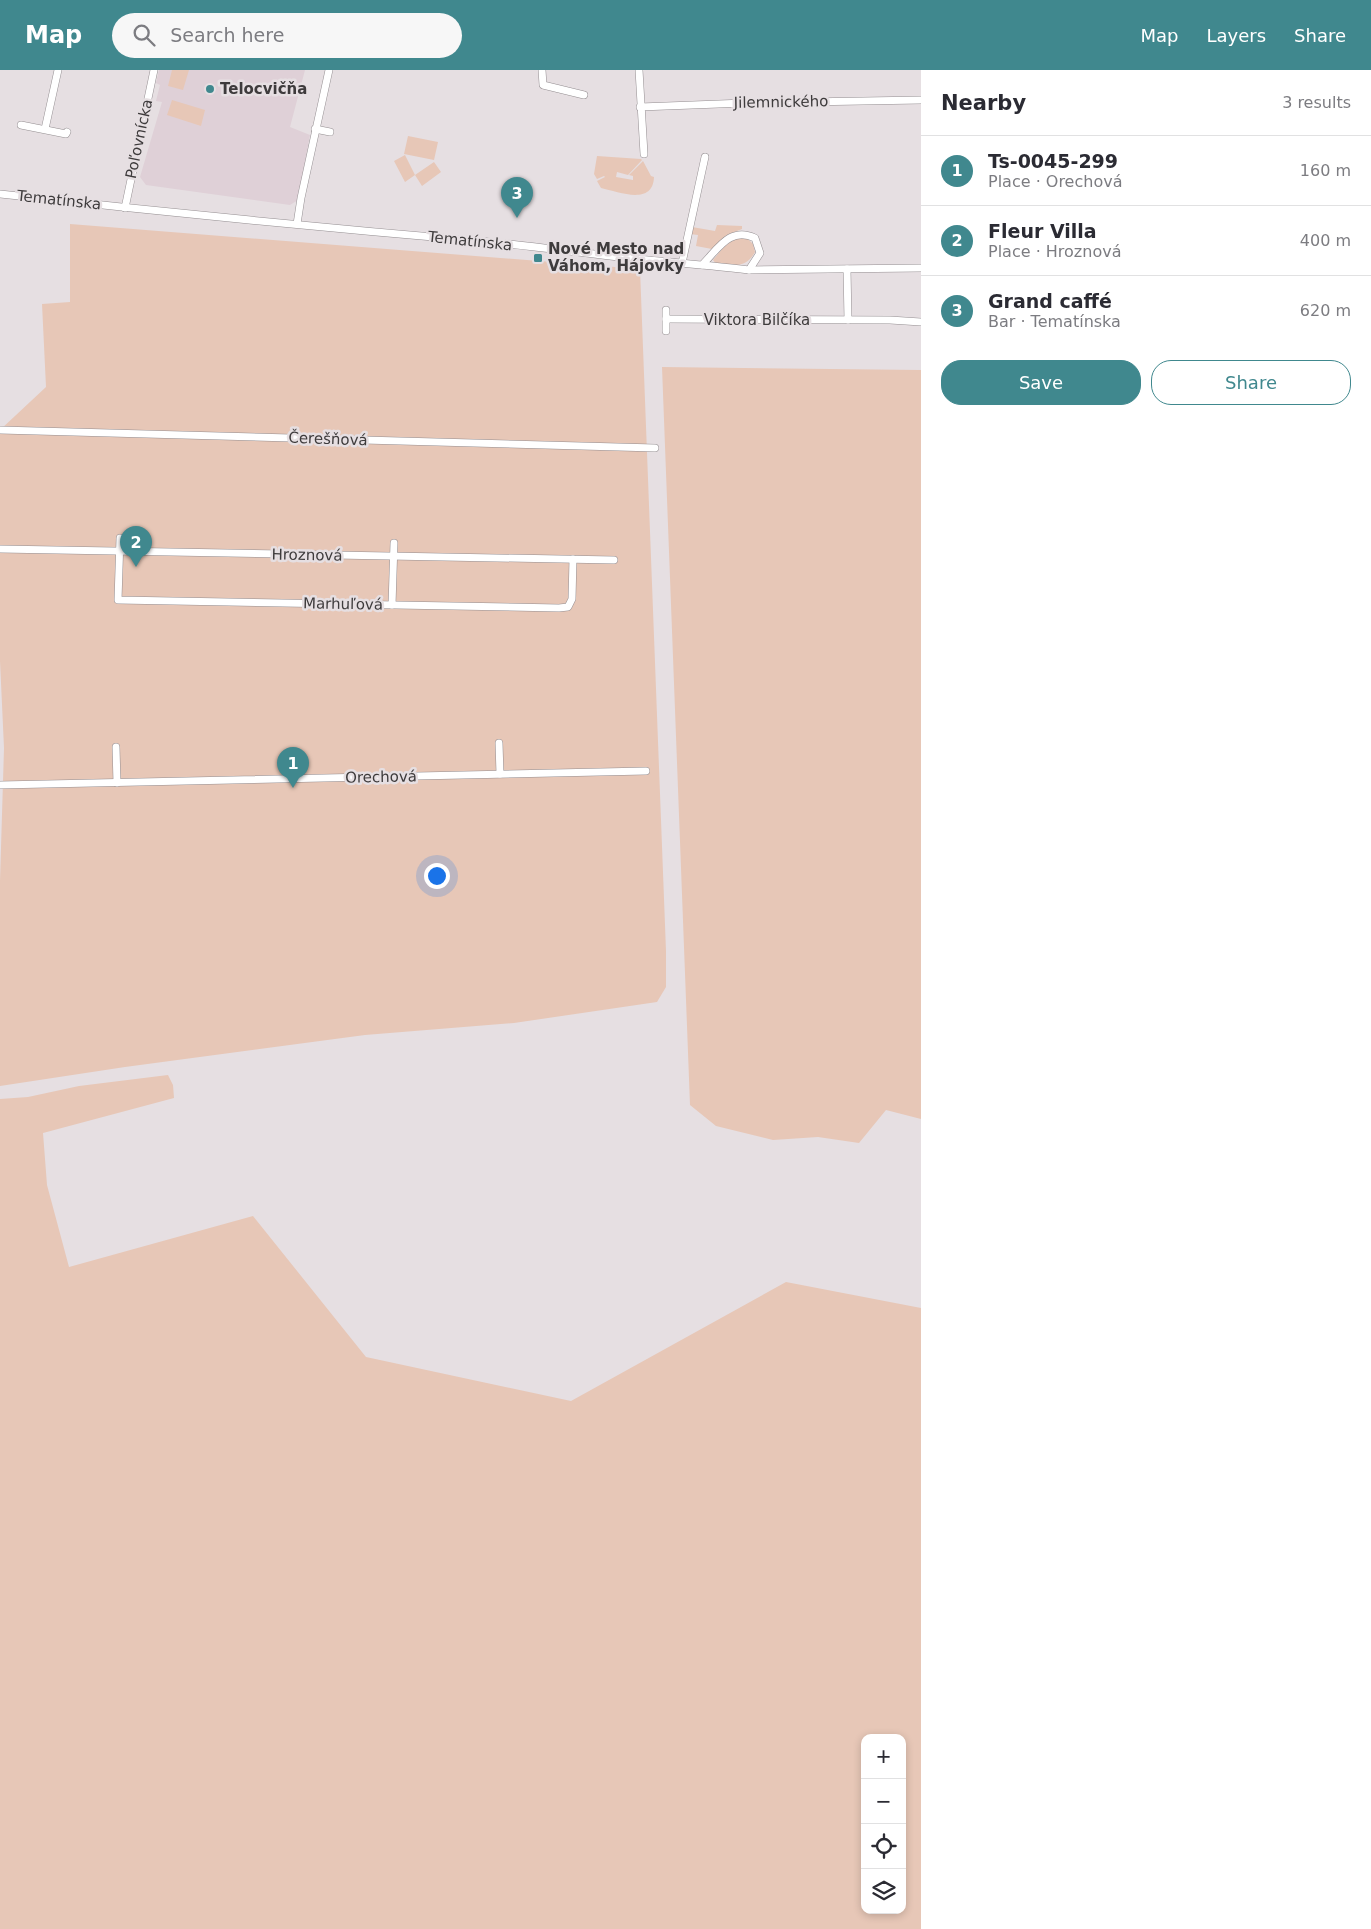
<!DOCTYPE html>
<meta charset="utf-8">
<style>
:root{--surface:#fff;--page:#f7f7f7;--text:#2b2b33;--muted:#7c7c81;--line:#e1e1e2;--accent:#40888e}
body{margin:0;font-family:"DejaVu Sans",sans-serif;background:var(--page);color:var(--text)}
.controls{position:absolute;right:15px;bottom:15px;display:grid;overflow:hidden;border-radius:10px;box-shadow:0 2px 8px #0003}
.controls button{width:45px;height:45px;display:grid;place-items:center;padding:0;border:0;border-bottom:1px solid var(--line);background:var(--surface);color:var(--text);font:25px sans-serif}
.you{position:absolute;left:436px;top:805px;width:18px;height:18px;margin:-12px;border:4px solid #fff;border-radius:50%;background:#1a73e8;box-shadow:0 0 0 8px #1a73e833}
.badge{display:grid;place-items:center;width:32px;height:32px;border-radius:50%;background:var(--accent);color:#fff;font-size:16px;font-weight:700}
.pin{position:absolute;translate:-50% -41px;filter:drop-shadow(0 1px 2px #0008)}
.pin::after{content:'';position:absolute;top:26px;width:18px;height:15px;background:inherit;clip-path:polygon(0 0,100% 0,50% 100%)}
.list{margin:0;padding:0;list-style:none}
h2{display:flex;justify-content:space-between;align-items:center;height:65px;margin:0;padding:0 20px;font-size:21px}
h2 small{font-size:16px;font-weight:400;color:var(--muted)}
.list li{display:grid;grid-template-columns:32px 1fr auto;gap:15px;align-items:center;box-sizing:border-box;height:70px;padding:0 20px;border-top:1px solid var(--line)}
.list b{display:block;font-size:19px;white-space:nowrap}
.list p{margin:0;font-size:16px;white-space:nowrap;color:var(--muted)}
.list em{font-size:16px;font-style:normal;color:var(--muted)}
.actions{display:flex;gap:10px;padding:15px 20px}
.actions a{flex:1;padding:11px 0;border:1px solid var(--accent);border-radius:20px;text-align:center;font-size:18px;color:var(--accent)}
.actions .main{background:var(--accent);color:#fff}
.icon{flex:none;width:28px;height:28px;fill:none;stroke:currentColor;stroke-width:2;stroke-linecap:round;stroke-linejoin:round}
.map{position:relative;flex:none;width:921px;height:1859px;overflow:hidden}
header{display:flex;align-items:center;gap:30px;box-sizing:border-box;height:70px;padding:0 25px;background:var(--accent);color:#fff}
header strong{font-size:24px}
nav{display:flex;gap:28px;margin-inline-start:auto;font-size:18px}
.search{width:350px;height:45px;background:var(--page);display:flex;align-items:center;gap:12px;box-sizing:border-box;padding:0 18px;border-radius:28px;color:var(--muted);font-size:19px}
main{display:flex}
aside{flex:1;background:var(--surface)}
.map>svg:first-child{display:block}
.built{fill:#dfd0d7}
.green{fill:#e7c7b7;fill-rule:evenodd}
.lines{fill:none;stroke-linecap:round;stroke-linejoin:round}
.street-casing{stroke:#948e91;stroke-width:8}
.street{stroke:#fff;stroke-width:7}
.poi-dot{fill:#40888e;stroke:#e6dfe2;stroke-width:2}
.labels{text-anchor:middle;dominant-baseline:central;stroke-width:5;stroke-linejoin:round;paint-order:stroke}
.poi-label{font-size:15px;font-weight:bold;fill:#3e3b3c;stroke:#e6dfe2;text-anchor:start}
.street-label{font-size:15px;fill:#3e3b3c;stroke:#e6dfe2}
</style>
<header>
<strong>Map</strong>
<div class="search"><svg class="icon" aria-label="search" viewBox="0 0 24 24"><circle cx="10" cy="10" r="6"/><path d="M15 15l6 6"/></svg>Search here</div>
<nav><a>Map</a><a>Layers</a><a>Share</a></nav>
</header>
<main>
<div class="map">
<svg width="921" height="1859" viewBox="0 0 921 1859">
<rect width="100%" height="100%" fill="#e6dfe2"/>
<path class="built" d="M159,0H305L290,57L310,65L298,130L290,135L146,115L140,107L162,32L156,31L160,15L156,13Z"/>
<g class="green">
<path d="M172,0H189L183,20L168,16Z"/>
<path d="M172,30L205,40L201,56L167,45Z"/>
<path d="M408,66L438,72L434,90L404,84Z"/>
<path d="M405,85L415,105L434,92L441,102L422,116L415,105L405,112L394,91Z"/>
<path d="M597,86L641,89L642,90L628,105L617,102L616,107L633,110V106L629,105L643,91L651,106L654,107C653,136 619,122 601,118L597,111L605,107L604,106L597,109L594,104Z"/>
<path d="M70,154L640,199L666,881V917L657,932L514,953L365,965L125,997L0,1016V811L4,678L0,591V360L46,317L42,234L70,232Z"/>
<path d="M717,155L742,156V159L727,165L712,179L696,176L698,165L690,164L692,157L715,161Z"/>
<path d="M735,168H747L753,174L755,182C746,199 733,195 716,194L713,190L723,178Z"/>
<path d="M662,297L921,300V1049L886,1040L859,1073L818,1067L773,1070L716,1056L690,1035Z"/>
<path d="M168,1005L173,1015L174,1028L43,1063L47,1115L69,1197L253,1146L366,1287L571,1331L786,1212L921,1238V1859H0V1029L28,1027L79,1016ZM865,1668H902V1840H865Z"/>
</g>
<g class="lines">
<g class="street-casing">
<g id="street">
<path d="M542,0L543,15L584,25"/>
<path d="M639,0L644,84"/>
<path d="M640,37L745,33L921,30"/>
<path d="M21,55L66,64L67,62"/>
<path d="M45,59L58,0"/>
<path d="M315,59L330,62"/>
<path d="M0,124C163,142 326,158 490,172C542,177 595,185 648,190C681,193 715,196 749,200L760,183L755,168C730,156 718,179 702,195"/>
<path d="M125,138L154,0"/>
<path d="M297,154L301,128L329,0"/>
<path d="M682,193L705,87"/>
<path d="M847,199L848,250"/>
<path d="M749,200L921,198"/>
<path d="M666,249L890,250L921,252"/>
<path d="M666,261V240"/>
<path d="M0,360L655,378"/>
<path d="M120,468L118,530L559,538L568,537L572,529L573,489"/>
<path d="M0,479L614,490"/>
<path d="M392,535L394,473"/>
<path d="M499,673L500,704"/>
<path d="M116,677L117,713"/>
<path d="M0,715L646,701"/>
</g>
</g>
<use href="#street" class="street"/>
</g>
<g class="poi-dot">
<circle cx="210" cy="19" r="5"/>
<rect x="533" y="183" width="10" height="10" rx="2.5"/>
</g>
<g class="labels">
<g class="poi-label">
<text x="220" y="19">Telocvičňa</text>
<text x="548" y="179">Nové Mesto nad<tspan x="548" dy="17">Váhom, Hájovky</tspan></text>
</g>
<g class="street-label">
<text transform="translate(781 32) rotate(-1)">Jilemnického</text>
<text transform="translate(139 69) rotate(-78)">Poľovnícka</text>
<text transform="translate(59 130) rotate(6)">Tematínska</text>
<text transform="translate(470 171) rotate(6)">Tematínska</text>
<text x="757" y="250">Viktora Bilčíka</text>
<text transform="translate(328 369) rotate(2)">Čerešňová</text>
<text transform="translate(307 485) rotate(1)">Hroznová</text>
<text transform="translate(343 534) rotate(1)">Marhuľová</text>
<text transform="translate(381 707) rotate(-1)">Orechová</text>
</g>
</g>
</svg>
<div class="controls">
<button>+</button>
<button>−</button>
<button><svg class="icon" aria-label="locate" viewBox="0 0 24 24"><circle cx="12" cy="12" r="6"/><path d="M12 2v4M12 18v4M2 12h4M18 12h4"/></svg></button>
<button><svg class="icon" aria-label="layers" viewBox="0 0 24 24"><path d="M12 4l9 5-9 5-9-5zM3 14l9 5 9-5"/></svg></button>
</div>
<div class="you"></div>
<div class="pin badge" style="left:293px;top:718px">1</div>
<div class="pin badge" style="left:136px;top:497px">2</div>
<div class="pin badge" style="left:517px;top:148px">3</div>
</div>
<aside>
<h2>Nearby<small>3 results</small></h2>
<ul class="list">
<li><span class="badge">1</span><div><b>Ts-0045-299</b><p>Place · Orechová</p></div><em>160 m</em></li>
<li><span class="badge">2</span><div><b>Fleur Villa</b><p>Place · Hroznová</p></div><em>400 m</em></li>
<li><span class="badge">3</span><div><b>Grand caffé</b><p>Bar · Tematínska</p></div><em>620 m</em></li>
</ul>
<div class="actions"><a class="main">Save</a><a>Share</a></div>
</aside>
</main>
